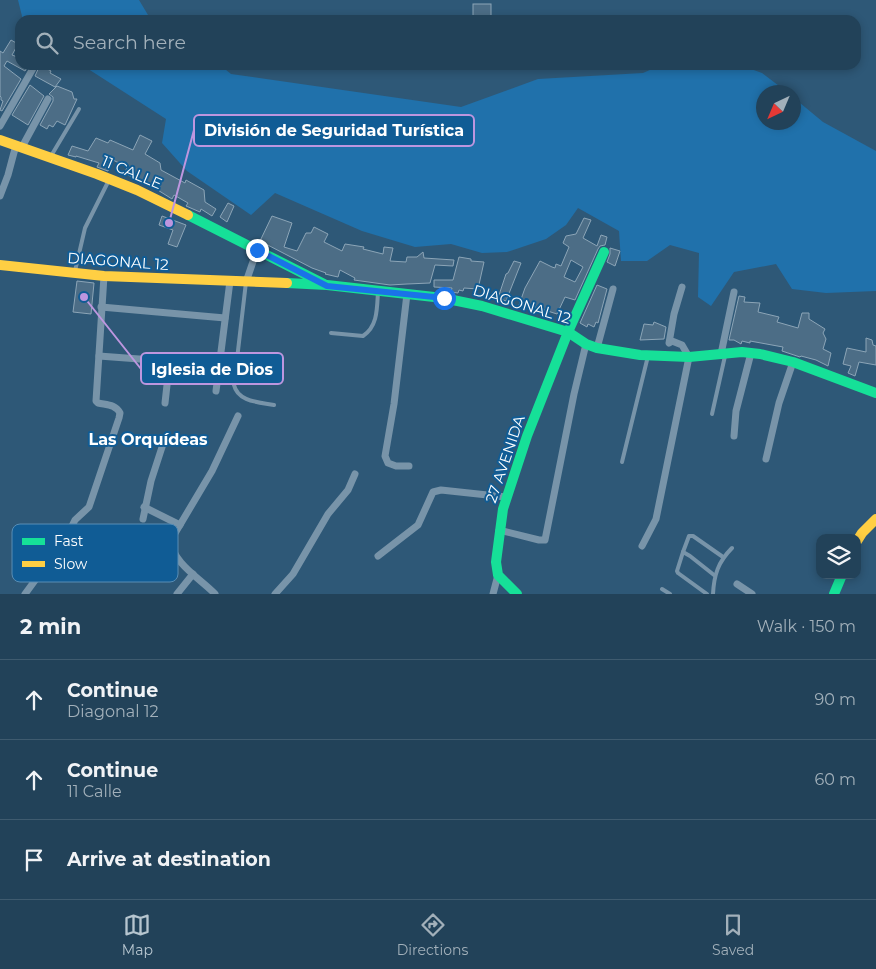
<!DOCTYPE html>
<meta charset="utf-8">
<style>
:root{--surface:#224259;--page:#2e4d62;--text:#f1f3f6;--muted:#a2b0ba;--line:#3f5b6f;--accent:#b6c5cf}
body{margin:0;font-family:Montserrat,sans-serif;background:var(--page);color:var(--text)}
.controls{position:absolute;right:15px;bottom:15px;display:grid;overflow:hidden;border-radius:10px;box-shadow:0 2px 8px #0003}
.controls button{width:45px;height:45px;display:grid;place-items:center;padding:0;border:0;border-bottom:1px solid var(--line);background:var(--surface);color:var(--text);font:25px sans-serif}
.compass{position:absolute;left:756px;top:85px;width:45px;height:45px;border-radius:50%;background:var(--surface);box-shadow:0 2px 8px #0003;rotate:224deg}
.stop{position:absolute;width:15px;height:15px;margin:-11px;border:4px solid #1a73e8;border-radius:50%;background:#fff}
.stop.end{background:#1a73e8;border-color:#fff;box-shadow:0 1px 5px #0008}
.list{margin:0;padding:0;list-style:none}
h2{display:flex;justify-content:space-between;align-items:center;height:65px;margin:0;padding:0 20px;font-size:21px}
h2 small{font-size:16px;font-weight:400;color:var(--muted)}
.list li{display:grid;grid-template-columns:32px 1fr auto;gap:15px;align-items:center;box-sizing:border-box;height:80px;padding:0 20px;border-top:1px solid var(--line)}
.list b{display:block;font-size:19px;white-space:nowrap}
.list p{margin:0;font-size:16px;white-space:nowrap;color:var(--muted)}
.list em{font-size:16px;font-style:normal;color:var(--muted)}
.icon{flex:none;width:28px;height:28px;fill:none;stroke:currentColor;stroke-width:2;stroke-linecap:round;stroke-linejoin:round}
.map{position:relative;flex:none;width:876px;height:594px;overflow:hidden}
.search{position:absolute;background:var(--surface);box-shadow:0 2px 8px #0003;left:15px;right:15px;top:15px;height:55px;display:flex;align-items:center;gap:12px;box-sizing:border-box;padding:0 18px;border-radius:15px;color:var(--muted);font-size:19px}
.sheet{height:305px;background:var(--surface)}
nav{display:flex;justify-content:space-around;align-items:center;box-sizing:border-box;height:70px;border-top:1px solid var(--line);background:var(--surface);font-size:14px;color:var(--muted)}
nav a{display:grid;justify-items:center;gap:2px}
nav .on{color:var(--accent)}
.map>svg:first-child{display:block}
.green{fill:#2071ab}
.building{fill:#4c6d86;stroke:#8ca5b7;fill-rule:evenodd}
.lines{fill:none;stroke-linecap:round;stroke-linejoin:round}
.lane{stroke:#7894a9;stroke-width:4}
.street{stroke:#7894a9;stroke-width:7}
.fast{stroke:#16e098;stroke-width:10}
.slow{stroke:#ffcf43;stroke-width:10}
.route{stroke:#1a73e8;stroke-width:6}
.labels{text-anchor:middle;dominant-baseline:central;stroke-width:4;stroke-linejoin:round;paint-order:stroke}
.street-label{font-size:15px;fill:#fff;stroke:#105c95}
.neighbourhood-label{font-size:16px;font-weight:bold;fill:#fff;stroke:#105c95}
.key{fill:#105c95;stroke:#588db5;stroke-width:1}
.key-label{font-size:14px;fill:#fff}
.leader{fill:none;stroke:#bd96df;stroke-width:2}
.callout-dot{fill:#bd96df;stroke:#105c95;stroke-width:2}
.callout{fill:#105c95;stroke:#bd96df;stroke-width:2}
.callout-label{font-size:16px;text-anchor:middle;font-weight:bold;fill:#fff}
</style>
<div class="map">
<svg width="876" height="594" viewBox="0 0 876 594">
<rect width="100%" height="100%" fill="#2e5877"/>
<g class="green">
<path d="M18,0H139L151,20H23Z"/>
<path d="M82,65H220L231,74L461,107L538,79L643,73L661,65H740L762,73L787,92H764V122H794V98L823,122L876,151V291L826,293L792,289L776,264L734,272L711,306L698,297L699,253L670,245L647,261H621L619,231L578,208L566,225L546,239L507,252L482,253L451,244L415,247L362,231L275,193L251,215L187,171L162,143L166,119Z"/>
</g>
<g class="building">
<rect x="473" y="4" width="18" height="16"/>
<path d="M11,40L18,44L12,55L20,58V65H29L25,71L7,61L4,66L21,79L2,111L0,110L3,101L1,100V97L0,96V51L3,53Z"/>
<path d="M40,65L51,71L50,73L61,79L55,87L35,76Z"/>
<path d="M30,85L44,96L28,125L12,115Z"/>
<path d="M57,86L72,92L74,99H77L65,125L57,121L53,127L49,125L47,129L40,125L53,101V97L49,94Z"/>
<path d="M140,135L152,141L145,154L160,163L161,170L185,183L186,180L204,190L205,202L216,209L212,216L201,209L200,212L186,206L188,203L174,195L172,199L153,187L135,179L125,173L127,167L113,160L108,171L97,167L99,163L76,156V157L68,155L72,146L88,151L96,138L108,143L110,140L133,150Z"/>
<path d="M228,203L234,206L227,222L220,217Z"/>
<path d="M162,216L186,225L177,247L168,244L173,230L159,225Z"/>
<path d="M272,216L292,223L284,247L297,251L306,233H311L314,227L328,234L324,242L342,251L345,244L364,247L363,249L383,254L384,247L393,248L390,261L406,262L407,257H417L423,252L424,258L454,260L453,266L435,265L430,283L407,284L390,285L354,280L355,278L340,270L338,277L325,274L326,273L312,268L260,241Z"/>
<path d="M584,218L591,220L583,238L597,246L601,235L607,237L605,245L600,246L598,249L575,300L565,297L557,314L535,307L530,306L529,308L519,305L525,288L540,261L552,267L555,268L556,264L561,266L569,247L563,243L566,236L576,234ZM571,260L583,267L575,282L564,277Z"/>
<path d="M610,248L620,251L615,266L607,262L610,254Z"/>
<path d="M459,257L471,259V261L484,262L478,289L464,288L463,291L459,290L458,293L451,292L452,288L434,287V280H453Z"/>
<path d="M514,261L521,263L506,301L498,298L506,274L508,273Z"/>
<path d="M77,281L94,283L91,314L73,312Z"/>
<path d="M597,285L607,289L598,323L596,322L594,327L588,324L587,327L580,323Z"/>
<path d="M739,296L745,297L744,302L760,303L758,312L779,317L777,322L798,328L802,313H809V319L825,329L823,333L826,339L823,349L831,353L828,366L816,360L801,356L800,357L782,351L783,347L750,341V343L742,341L741,344L734,340H729Z"/>
<path d="M654,322L666,327L664,339L640,340L644,324L653,325Z"/>
<path d="M866,338L872,340L873,345L876,346V365L859,362L855,376L848,373L851,366L843,364L847,348L866,352Z"/>
</g>
<g class="lines">
<g class="lane">
<path d="M51,156L79,109"/>
<path d="M75,271L85,228L109,180"/>
<path d="M246,282L234,385C238,402 259,402 274,405"/>
<path d="M331,333L363,336C378,326 377,308 378,291"/>
<path d="M712,414L725,356"/>
<path d="M622,462L648,356"/>
<path d="M683,552L689,536H693L723,557"/>
<path d="M662,589L670,594"/>
<path d="M707,594L678,573L677,571L683,552L690,556L714,575"/>
<path d="M713,594C714,575 718,562 732,548"/>
</g>
<g class="street">
<path d="M0,126L35,65"/>
<path d="M22,147L48,99"/>
<path d="M0,196L8,175L16,145"/>
<path d="M246,282L257,250"/>
<path d="M407,294L394,404L385,456L388,463L396,466H409"/>
<path d="M101,307L225,318"/>
<path d="M597,348L613,289"/>
<path d="M721,354L734,292"/>
<path d="M99,356L166,361L169,367L165,403"/>
<path d="M216,391L230,281"/>
<path d="M734,436L736,411L751,353"/>
<path d="M766,459L779,403L793,362"/>
<path d="M144,507L180,525"/>
<path d="M143,519L151,481L163,444"/>
<path d="M499,530L539,540H545L574,394L586,344"/>
<path d="M642,546L656,519L689,357L682,345L672,341L669,343L674,314L682,287"/>
<path d="M378,556L418,525L433,492L441,490L506,497"/>
<path d="M737,584L752,594"/>
<path d="M25,594L66,538L75,520L89,507L119,418L120,413C115,404 107,405 98,403L96,401L104,276"/>
<path d="M177,594L193,574"/>
<path d="M215,594C202,580 171,562 171,540L212,471L238,416"/>
<path d="M275,594L293,574L328,514L348,490L355,474"/>
<path d="M493,594L498,575"/>
</g>
<g class="fast">
<path d="M188,215L324,284"/>
<path d="M287,283L327,285L443,298L482,306L568,332L586,344L597,348L640,355L689,357L742,352L760,354L793,362L876,393"/>
<path d="M517,594L498,575L496,562L503,509L527,436L568,332L604,252"/>
<path d="M834,594L842,575"/>
</g>
<g class="slow">
<path d="M0,140L97,174L137,190L188,215"/>
<path d="M0,265L104,276L287,283"/>
<path d="M857,541L862,533L876,519"/>
</g>
</g>
<g class="lines">
<path class="route" d="M257,250L327,286L444,298"/>
</g>
<g class="labels">
<g class="street-label">
<text transform="translate(132 172) rotate(23)">11 CALLE</text>
<text transform="translate(118 261) rotate(4)">DIAGONAL 12</text>
<text transform="translate(522 304) rotate(17)">DIAGONAL 12</text>
<text transform="translate(505 459) rotate(-71)">27 AVENIDA</text>
</g>
<g class="neighbourhood-label">
<text x="148" y="439">Las Orquídeas</text>
</g>
</g>
<rect x="12" y="524" width="166" height="58" rx="8" class="key"/>
<rect x="22" y="538" width="23" height="7" fill="#16e098"/>
<rect x="22" y="561" width="23" height="6" fill="#ffcf43"/>
<g class="key-label">
<text x="54" y="546">Fast</text>
<text x="54" y="569">Slow</text>
</g>
<path class="leader" d="M169 223L194 130M84 297L141 369"/>
<g class="callout-dot">
<circle cx="169" cy="223" r="5"/>
<circle cx="84" cy="297" r="5"/>
</g>
<g class="callout">
<rect x="194" y="115" width="280" height="31" rx="5"/>
<rect x="141" y="353" width="142" height="31" rx="5"/>
</g>
<g class="callout-label">
<text x="334" y="136">División de Seguridad Turística</text>
<text x="212" y="375">Iglesia de Dios</text>
</g>
</svg>
<div class="controls">
<button><svg class="icon" aria-label="layers" viewBox="0 0 24 24"><path d="M12 4l9 5-9 5-9-5zM3 14l9 5 9-5"/></svg></button>
</div>
<svg class="compass" viewBox="-18 -18 36 36"><path d="M0-13l5 13h-10z" fill="#e53935"/><path d="M0 13l5-13h-10z" fill="#a2b0ba"/></svg>
<div class="stop" style="left:444px;top:298px"></div>
<div class="stop end" style="left:257px;top:250px"></div>
<div class="search"><svg class="icon" aria-label="search" viewBox="0 0 24 24"><circle cx="10" cy="10" r="6"/><path d="M15 15l6 6"/></svg>Search here</div>
</div>
<section class="sheet">
<h2>2 min<small>Walk · 150 m</small></h2>
<ul class="list">
<li><svg class="icon" aria-label="ahead" viewBox="0 0 24 24"><path d="M12 20V5M6 11l6-6 6 6"/></svg><div><b>Continue</b><p>Diagonal 12</p></div><em>90 m</em></li>
<li><svg class="icon" aria-label="ahead" viewBox="0 0 24 24"><path d="M12 20V5M6 11l6-6 6 6"/></svg><div><b>Continue</b><p>11 Calle</p></div><em>60 m</em></li>
<li><svg class="icon" aria-label="arrive" viewBox="0 0 24 24"><path d="M6 21V4h12l-3 4 3 4H6"/></svg><div><b>Arrive at destination</b></div></li>
</ul>
</section>
<nav>
<a class="on"><svg class="icon" aria-label="map" viewBox="0 0 24 24"><path d="M3 6l6-2 6 2 6-2v14l-6 2-6-2-6 2zM9 4v14M15 6v14"/></svg>Map</a>
<a><svg class="icon" aria-label="directions" viewBox="0 0 24 24"><path d="M12 3l9 9-9 9-9-9zM9 14v-3h6M13 9l2 2-2 2"/></svg>Directions</a>
<a><svg class="icon" aria-label="saved" viewBox="0 0 24 24"><path d="M7 4h10v16l-5-4-5 4z"/></svg>Saved</a>
</nav>
